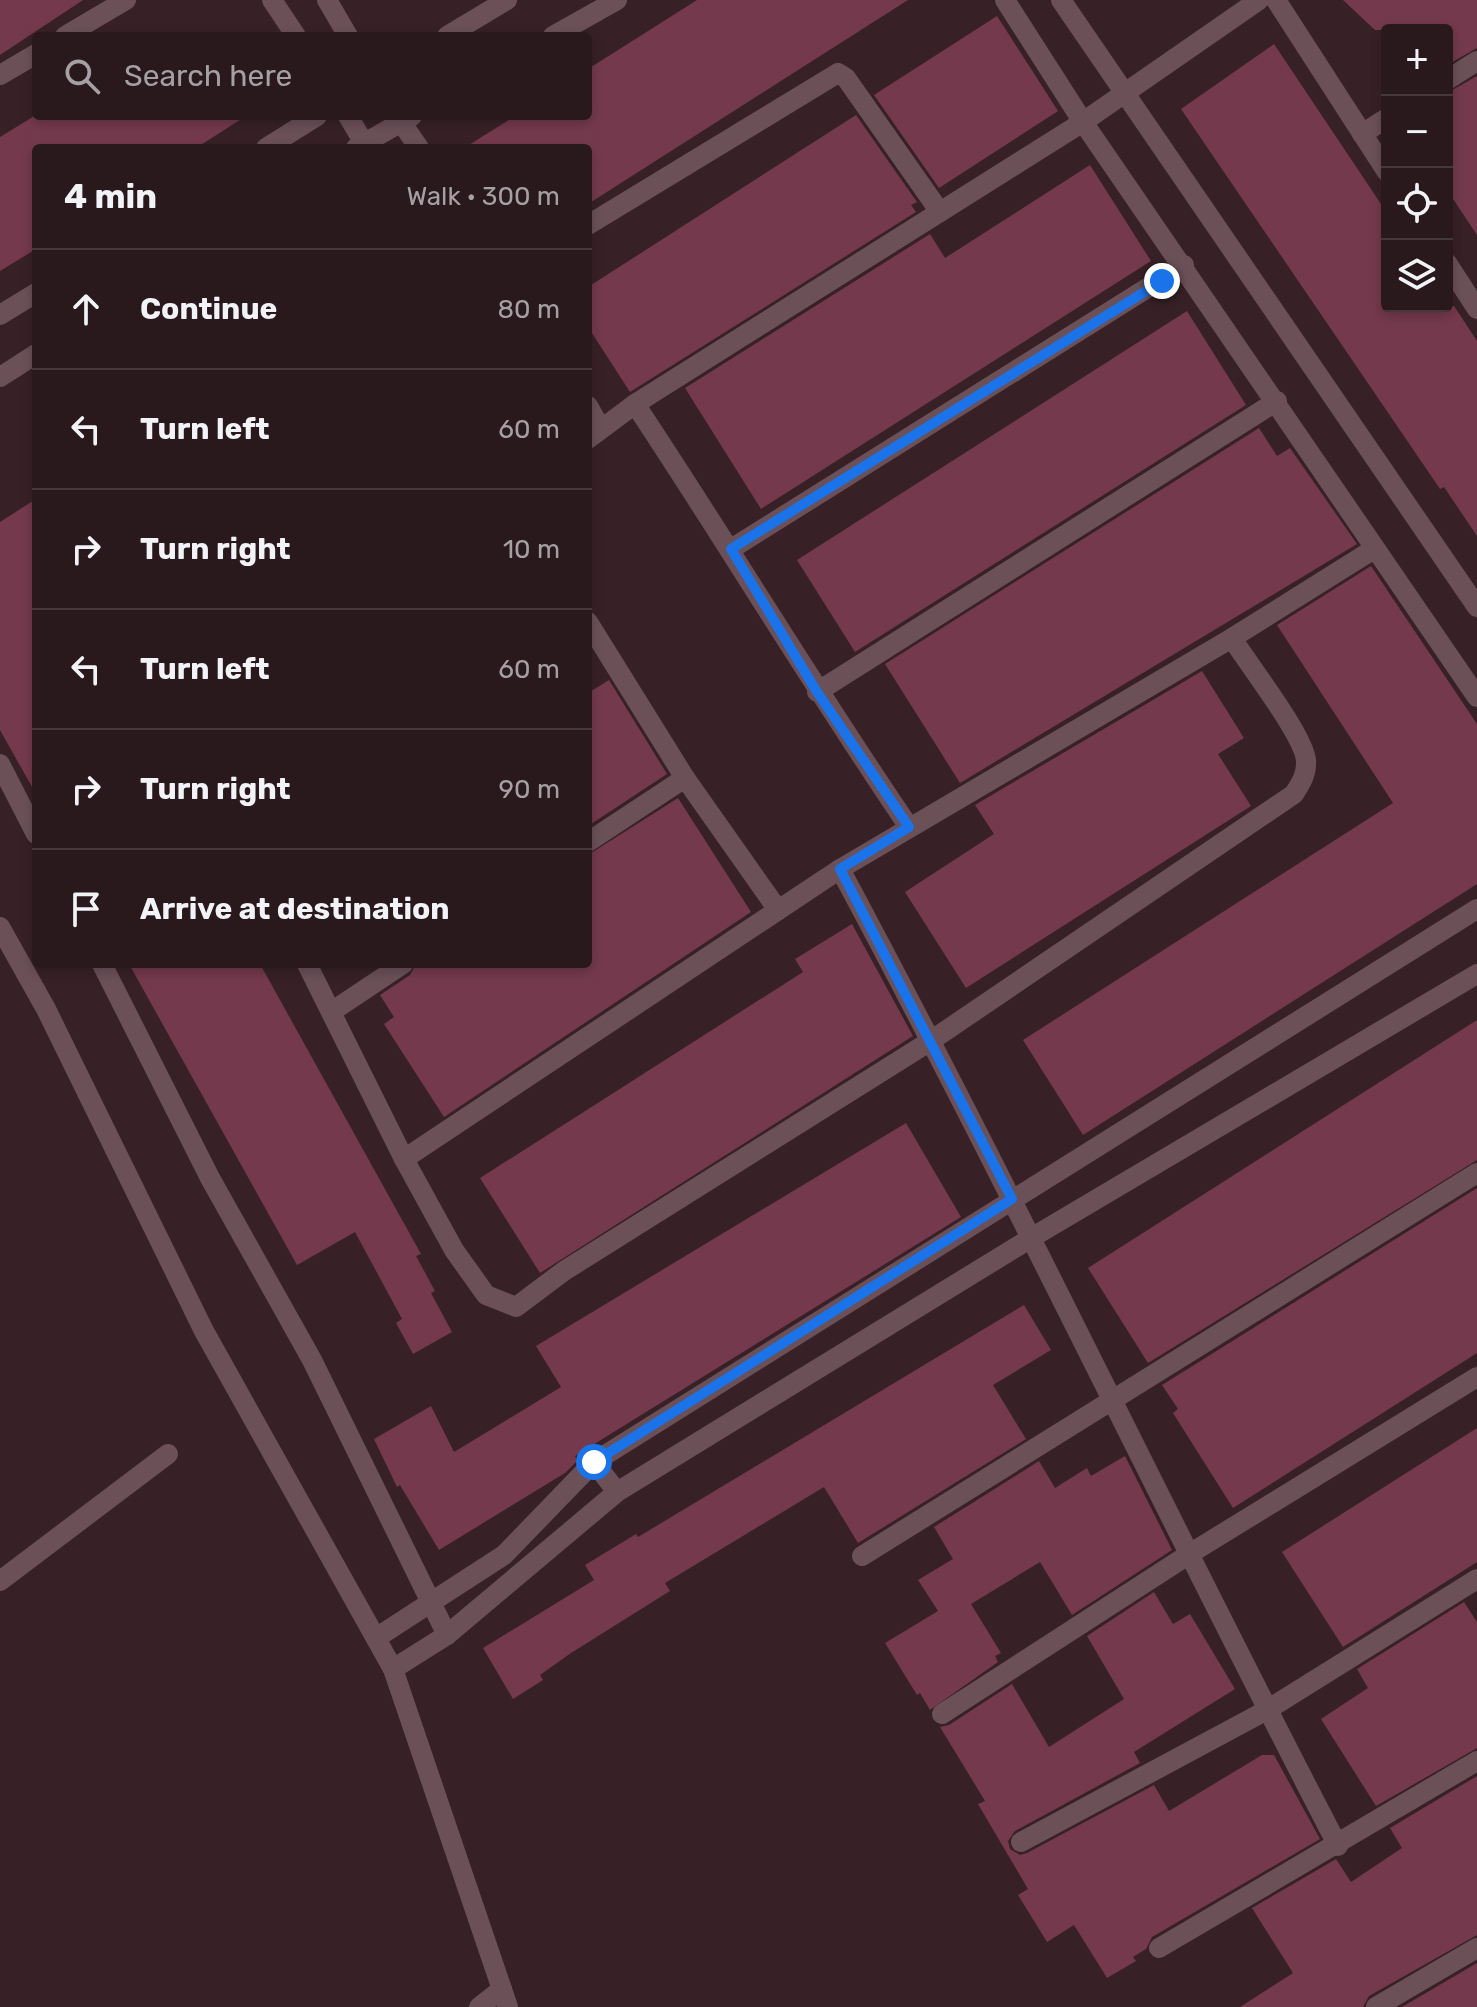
<!DOCTYPE html>
<meta charset="utf-8">
<style>
:root{--surface:#29191d;--page:#312226;--text:#f1f3f6;--muted:#a5a0a4;--line:#45383b}
body{margin:0;font-family:Rubik,sans-serif;background:var(--page);color:var(--text)}
.controls{position:absolute;right:24px;top:24px;display:grid;overflow:hidden;border-radius:8px;box-shadow:0 4px 12px #0003}
.controls button{width:72px;height:72px;display:grid;place-items:center;padding:0;border:0;border-bottom:2px solid var(--line);background:var(--surface);color:var(--text);font:40px sans-serif}
.stop{position:absolute;width:24px;height:24px;margin:-18px;border:6px solid #1a73e8;border-radius:50%;background:#fff}
.stop.end{background:#1a73e8;border-color:#fff;box-shadow:0 2px 8px #0008}
.list{margin:0;padding:0;list-style:none}
h2{display:flex;justify-content:space-between;align-items:center;height:104px;margin:0;padding:0 32px;font-size:34px}
h2 small{font-size:26px;font-weight:400;color:var(--muted)}
.list li{display:grid;grid-template-columns:52px 1fr auto;gap:24px;align-items:center;box-sizing:border-box;height:120px;padding:0 32px;border-top:2px solid var(--line)}
.list b{display:block;font-size:30px;white-space:nowrap}
.list em{font-size:26px;font-style:normal;color:var(--muted)}
.icon{flex:none;width:44px;height:44px;fill:none;stroke:currentColor;stroke-width:2;stroke-linecap:round;stroke-linejoin:round}
.map{position:relative;flex:none;width:1477px;height:2007px;overflow:hidden}
.search{position:absolute;background:var(--surface);box-shadow:0 4px 12px #0003;left:32px;top:32px;width:560px;height:88px;display:flex;align-items:center;gap:20px;box-sizing:border-box;padding:0 28px;border-radius:8px;color:var(--muted);font-size:30px}
.panel{position:absolute;background:var(--surface);box-shadow:0 4px 12px #0003;left:32px;top:144px;width:560px;height:824px;border-radius:8px}
.map>svg:first-child{display:block}
.building{fill:#74394d}
.lines{fill:none;stroke-linecap:round;stroke-linejoin:round}
.minor{stroke:#6b5058;stroke-width:20}
.tertiary{stroke:#6b5058;stroke-width:20}
.route{stroke:#1a73e8;stroke-width:10}
</style>
<div class="map">
<svg width="1477" height="2007" viewBox="0 0 1477 2007">
<rect width="100%" height="100%" fill="#372127"/>
<g class="building">
<path d="M0,0H83L0,55Z"/>
<path d="M697,0H908L588,204V148H464L515,116H588V69Z"/>
<path d="M1343,0H1477V48L1447,65V30H1375Z"/>
<path d="M997,16L1058,111L939,188L874,95Z"/>
<path d="M1274,44L1387,213V306H1454L1477,341V536L1444,487L1440,489L1423,464L1181,109Z"/>
<path d="M1477,76V235L1447,190V93Z"/>
<path d="M36,115V116H246L196,148H36V249L0,271V137Z"/>
<path d="M856,115L917,202L911,205L916,212L630,392L588,327V287Z"/>
<path d="M1090,165L1151,261L761,509L685,388L930,234L945,258Z"/>
<path d="M1187,311L1246,405L855,652L797,560Z"/>
<path d="M1259,428L1277,456L1290,448L1357,544L960,783L885,664Z"/>
<path d="M36,499V794L0,730V522Z"/>
<path d="M1371,566L1477,724V884L1083,1135L1023,1040L1393,803L1277,625Z"/>
<path d="M1202,671L1244,738L1218,754L1251,806L966,988L905,892L994,834L975,805Z"/>
<path d="M609,680L667,774L588,826V693Z"/>
<path d="M678,798L751,912L444,1117L384,1024L394,1017L380,995L410,975L416,964H588V855Z"/>
<path d="M852,924L913,1036L540,1273L480,1178L803,972L795,959Z"/>
<path d="M129,964H260L421,1254L416,1256L435,1291L431,1293L452,1332L413,1354L396,1323L402,1319L355,1232L297,1265Z"/>
<path d="M1477,1020V1160L1148,1363L1088,1268Z"/>
<path d="M906,1123L961,1217L575,1456L577,1461L565,1473L439,1550L400,1485L397,1487L374,1439L431,1406L454,1452L561,1387L536,1346Z"/>
<path d="M1477,1188V1353L1233,1508L1173,1413L1178,1409L1162,1385Z"/>
<path d="M1024,1305L1051,1350L993,1385L1026,1439L858,1543L824,1487L665,1583L670,1591L571,1653L540,1675L543,1680L513,1699L483,1648L594,1580L585,1565L636,1534L638,1537Z"/>
<path d="M1477,1428V1562L1343,1647L1282,1552Z"/>
<path d="M1125,1456L1172,1550L1072,1615L1040,1562L971,1604L1001,1653L995,1656L998,1662L930,1710L920,1693L917,1695L885,1643L938,1611L918,1580L953,1559L934,1527L1039,1461L1055,1488L1087,1468L1091,1476Z"/>
<path d="M1154,1592L1173,1624L1190,1614L1235,1689L1134,1752L1140,1763L1015,1831L1008,1841L1010,1849L1020,1855L1027,1853L1154,1785L1169,1811L1262,1755H1274L1320,1839L1152,1937L1146,1949L1133,1957L1136,1961L1107,1978L1074,1925L1047,1942L1018,1895L1028,1889L978,1804L985,1801L940,1727L949,1725L1012,1684L1049,1747L1124,1699L1087,1636Z"/>
<path d="M1464,1602L1477,1622V1748L1376,1806L1321,1719L1368,1688L1357,1669Z"/>
<path d="M1477,1776V1935L1369,1996L1363,2007H1240L1293,1973L1252,1908L1336,1859L1351,1882L1402,1848L1390,1828Z"/>
<path d="M1477,1963V2007H1402Z"/>
</g>
<g class="lines">
<g class="minor">
<path d="M272,0L296,36"/>
<path d="M327,0L348,36"/>
<path d="M1005,0L1083,122L1477,697"/>
<path d="M1061,0L1477,607"/>
<path d="M1276,0L1387,172"/>
<path d="M65,36L126,0"/>
<path d="M447,36L507,0"/>
<path d="M553,36L617,0"/>
<path d="M0,75L36,54"/>
<path d="M1447,80L1477,61"/>
<path d="M348,116L364,143"/>
<path d="M397,116L419,148"/>
<path d="M1362,134L1387,118"/>
<path d="M266,148L317,116"/>
<path d="M356,148L412,116"/>
<path d="M588,225L838,73L846,78L940,212"/>
<path d="M1447,263L1477,309"/>
<path d="M0,315L36,293"/>
<path d="M0,377L36,354"/>
<path d="M635,404C728,544 814,688 909,827"/>
<path d="M588,406L601,429"/>
<path d="M588,439L635,404L1083,122L1259,0"/>
<path d="M731,549L1184,265"/>
<path d="M588,622L685,778L778,910"/>
<path d="M817,692L1277,401"/>
<path d="M0,764L36,834"/>
<path d="M588,842L685,778"/>
<path d="M840,869C1013,1191 1169,1522 1338,1846"/>
<path d="M102,964L210,1178L312,1360L447,1635"/>
<path d="M307,964L404,1159L454,1250L486,1295L516,1307L564,1271L932,1040L1294,794C1301,783 1307,774 1306,760C1303,734 1248,664 1232,638"/>
<path d="M331,1012L403,964"/>
<path d="M404,1159L840,869L1232,638L1374,549"/>
<path d="M594,1462L617,1492"/>
<path d="M862,1556L1477,1173"/>
<path d="M0,1581L168,1454"/>
<path d="M376,1638L504,1555L594,1462L1477,909"/>
<path d="M393,1669L447,1635L617,1492L1031,1238L1477,974"/>
<path d="M942,1714L1191,1553L1477,1377"/>
<path d="M1021,1842L1267,1710L1477,1579"/>
<path d="M1159,1948L1477,1761"/>
<path d="M479,2007L502,1989"/>
<path d="M1376,2007L1477,1948"/>
</g>
<path class="tertiary" d="M0,927L46,1009L204,1331L393,1669L508,2007"/>
</g>
<g class="lines">
<path class="route" d="M594,1462L1012,1199L840,869L909,827L817,692L731,549L1162,281"/>
</g>
</svg>
<div class="controls">
<button>+</button>
<button>−</button>
<button><svg class="icon" aria-label="locate" viewBox="0 0 24 24"><circle cx="12" cy="12" r="6"/><path d="M12 2v4M12 18v4M2 12h4M18 12h4"/></svg></button>
<button><svg class="icon" aria-label="layers" viewBox="0 0 24 24"><path d="M12 4l9 5-9 5-9-5zM3 14l9 5 9-5"/></svg></button>
</div>
<div class="stop" style="left:594px;top:1462px"></div>
<div class="stop end" style="left:1162px;top:281px"></div>
<div class="search"><svg class="icon" aria-label="search" viewBox="0 0 24 24"><circle cx="10" cy="10" r="6"/><path d="M15 15l6 6"/></svg>Search here</div>
<section class="panel">
<h2>4 min<small>Walk · 300 m</small></h2>
<ul class="list">
<li><svg class="icon" aria-label="ahead" viewBox="0 0 24 24"><path d="M12 20V5M6 11l6-6 6 6"/></svg><div><b>Continue</b></div><em>80 m</em></li>
<li><svg class="icon" aria-label="left" viewBox="0 0 24 24"><path d="M17 20v-9H6M10 6l-5 5 5 5"/></svg><div><b>Turn left</b></div><em>60 m</em></li>
<li><svg class="icon" aria-label="right" viewBox="0 0 24 24"><path d="M7 20v-9h11M14 6l5 5-5 5"/></svg><div><b>Turn right</b></div><em>10 m</em></li>
<li><svg class="icon" aria-label="left" viewBox="0 0 24 24"><path d="M17 20v-9H6M10 6l-5 5 5 5"/></svg><div><b>Turn left</b></div><em>60 m</em></li>
<li><svg class="icon" aria-label="right" viewBox="0 0 24 24"><path d="M7 20v-9h11M14 6l5 5-5 5"/></svg><div><b>Turn right</b></div><em>90 m</em></li>
<li><svg class="icon" aria-label="arrive" viewBox="0 0 24 24"><path d="M6 21V4h12l-3 4 3 4H6"/></svg><div><b>Arrive at destination</b></div></li>
</ul>
</section>
</div>
